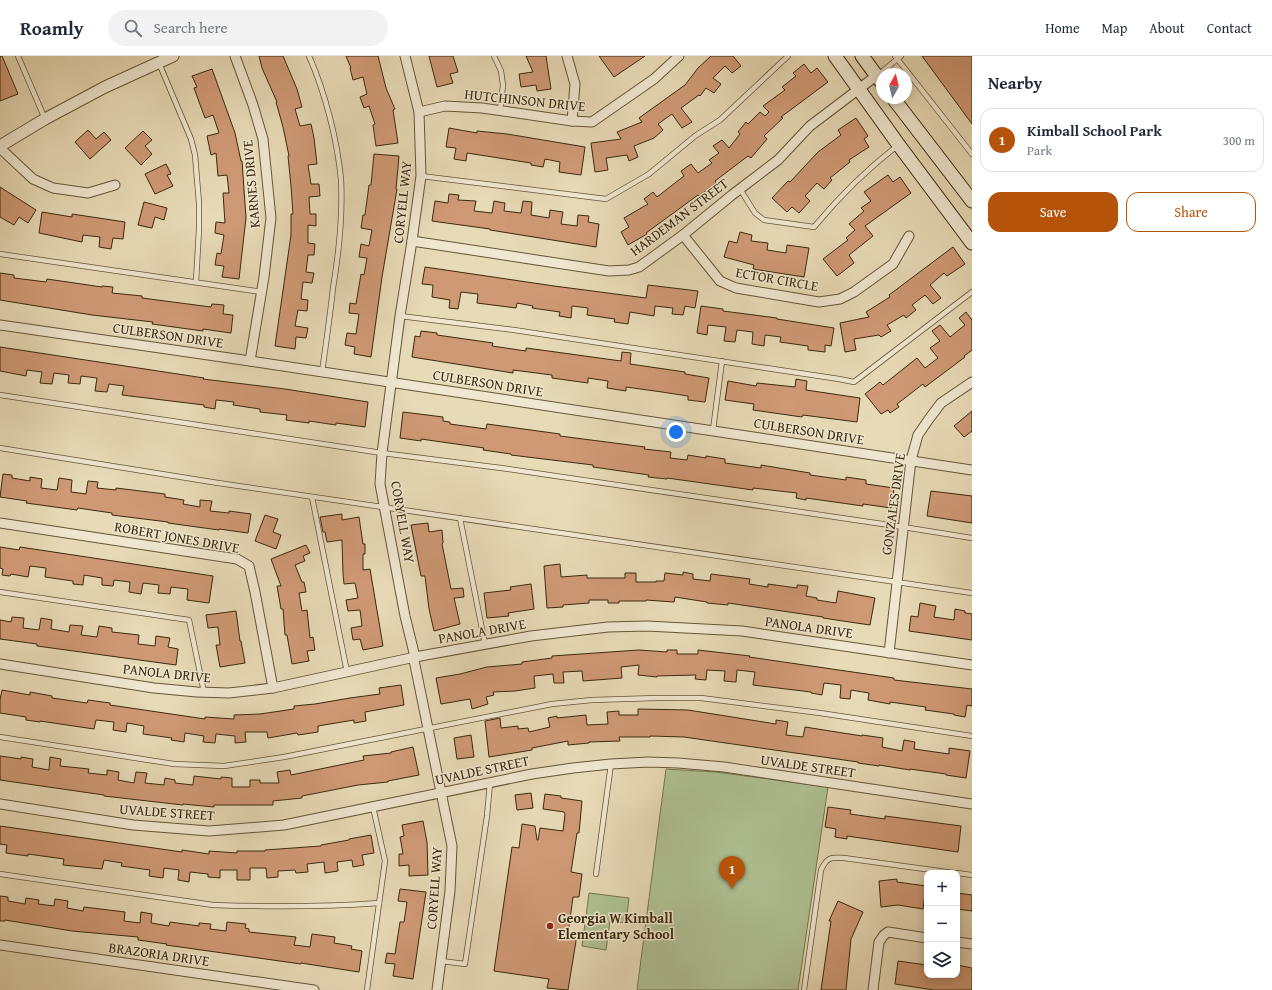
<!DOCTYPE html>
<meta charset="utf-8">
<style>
:root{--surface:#fff;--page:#f2f2f3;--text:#1f2937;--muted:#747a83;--line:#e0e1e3;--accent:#b45309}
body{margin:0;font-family:"Gentium Book Plus",serif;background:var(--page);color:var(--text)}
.controls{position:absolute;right:12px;bottom:12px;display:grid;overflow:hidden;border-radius:8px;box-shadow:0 2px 10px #0003}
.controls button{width:36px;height:36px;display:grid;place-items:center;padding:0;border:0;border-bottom:1px solid var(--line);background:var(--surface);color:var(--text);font:20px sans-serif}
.compass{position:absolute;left:876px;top:12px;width:36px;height:36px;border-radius:50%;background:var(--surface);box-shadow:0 2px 10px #0003;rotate:8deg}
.you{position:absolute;left:676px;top:376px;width:14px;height:14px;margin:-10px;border:3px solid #fff;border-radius:50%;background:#1a73e8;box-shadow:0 0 0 6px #1a73e833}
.badge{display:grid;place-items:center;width:26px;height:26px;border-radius:50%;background:var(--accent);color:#fff;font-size:13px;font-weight:700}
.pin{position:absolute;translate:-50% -33px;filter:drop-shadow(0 1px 2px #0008)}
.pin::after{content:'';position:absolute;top:21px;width:14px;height:12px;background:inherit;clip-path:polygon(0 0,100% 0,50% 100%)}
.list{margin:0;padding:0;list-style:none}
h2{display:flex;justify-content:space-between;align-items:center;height:52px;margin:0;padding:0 16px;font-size:17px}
h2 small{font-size:13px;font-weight:400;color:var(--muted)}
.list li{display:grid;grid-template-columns:26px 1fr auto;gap:12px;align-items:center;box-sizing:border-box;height:64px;margin:0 8px 8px;padding:0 8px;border:1px solid var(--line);border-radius:12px}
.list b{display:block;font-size:15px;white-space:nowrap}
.list p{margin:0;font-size:13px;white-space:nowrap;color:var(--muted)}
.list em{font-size:13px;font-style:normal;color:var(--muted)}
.actions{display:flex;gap:8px;padding:12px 16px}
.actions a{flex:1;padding:9px 0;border:1px solid var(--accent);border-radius:12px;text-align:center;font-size:14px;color:var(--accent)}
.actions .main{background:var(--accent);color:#fff}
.icon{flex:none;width:22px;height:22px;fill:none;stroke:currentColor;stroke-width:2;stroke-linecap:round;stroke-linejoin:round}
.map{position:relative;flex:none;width:972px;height:934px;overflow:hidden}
header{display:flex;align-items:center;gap:24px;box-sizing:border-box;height:56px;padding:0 20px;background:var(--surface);border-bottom:1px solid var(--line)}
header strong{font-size:19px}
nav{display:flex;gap:22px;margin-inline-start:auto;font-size:14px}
.search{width:280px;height:36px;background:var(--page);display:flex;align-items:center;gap:10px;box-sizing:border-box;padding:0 14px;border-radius:22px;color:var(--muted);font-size:15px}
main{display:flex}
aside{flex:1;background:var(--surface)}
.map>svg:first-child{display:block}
.green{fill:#afc193;stroke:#757550}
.building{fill:#cf9975;stroke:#3b290c}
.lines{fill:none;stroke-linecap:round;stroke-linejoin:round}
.service-casing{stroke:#665536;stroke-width:6}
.minor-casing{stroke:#665536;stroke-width:11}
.tertiary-casing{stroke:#665536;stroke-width:13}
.secondary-casing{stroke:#3b290c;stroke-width:15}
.service{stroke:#efe7d0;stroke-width:4.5}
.minor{stroke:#efe7d0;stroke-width:9}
.tertiary{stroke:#efe7d0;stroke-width:11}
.secondary{stroke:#efe7d0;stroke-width:13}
.poi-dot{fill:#8f2418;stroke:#efe7d0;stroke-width:1.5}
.labels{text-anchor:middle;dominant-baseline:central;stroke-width:3;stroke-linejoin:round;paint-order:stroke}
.street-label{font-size:14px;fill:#3b290c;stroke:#efe7d0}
.poi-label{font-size:14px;font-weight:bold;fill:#3b290c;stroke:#efe7d0;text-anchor:start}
</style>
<header>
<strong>Roamly</strong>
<div class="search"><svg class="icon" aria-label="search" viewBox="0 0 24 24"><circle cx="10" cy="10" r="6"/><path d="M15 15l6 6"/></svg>Search here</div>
<nav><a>Home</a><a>Map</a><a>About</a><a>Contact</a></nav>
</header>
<main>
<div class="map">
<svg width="972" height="934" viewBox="0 0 972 934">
<rect width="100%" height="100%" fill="#e7dab6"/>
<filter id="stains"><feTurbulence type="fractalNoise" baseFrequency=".005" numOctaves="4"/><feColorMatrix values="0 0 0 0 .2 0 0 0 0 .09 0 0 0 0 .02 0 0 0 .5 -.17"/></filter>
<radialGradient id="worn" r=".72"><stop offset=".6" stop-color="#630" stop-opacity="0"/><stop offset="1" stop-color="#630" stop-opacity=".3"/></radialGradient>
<g class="green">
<path d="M666,713L716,716L828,731L798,934H637Z"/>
<path d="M589,837L629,842L626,867L610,865L606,894L582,890Z"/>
</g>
<g class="building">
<path d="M0,0H2L18,38L0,45Z"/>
<path d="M259,0H283L297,33L302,51L295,53L300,70L311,68L314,82L317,108L308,109L311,128H319L320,140L309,141L310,158H316V170L308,169V187L315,188L314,199H308L306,216L314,217L312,227L303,226L301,243L308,244L307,255L298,254L295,270L308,272L306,282L296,281L295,293L275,290L291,179V158H293L291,130L288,100H289L283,71L276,46H277L262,12Z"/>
<path d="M346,0H378L386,32L395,53L393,54L398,87L376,90L373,69L375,68L369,50L364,52L360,41L367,38L363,21L353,24L350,12H351Z"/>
<path d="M429,0H453L458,16L450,18L453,27L437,31Z"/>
<path d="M526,0H546L551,33L537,35L536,29L521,31L519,18L533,16Z"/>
<path d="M599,0H645L614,21Z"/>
<path d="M711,0H733L741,10L732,17L725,10L713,22L721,28L714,37L706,32L700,40L699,39L681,52L692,66L682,72L672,58L658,68L663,74L654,82L634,90L638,101L629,105L627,99L606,102L608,114L595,116L591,87L621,83L617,76L642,66L639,62L685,29L698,12Z"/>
<path d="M922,0H972V68Z"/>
<path d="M804,8L811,17L817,12L828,26L781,61L783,62L764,80L767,83L751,102L748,100L715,125L716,127L699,140L698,139L646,177L647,178L628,189L621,176L629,171L624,162L648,148L644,143L653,136L657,141L684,120L681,115L691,108L698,117L712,107L709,104L719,97L713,90L722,84L729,92L740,78L738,76L746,66L748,68L760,56L765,60L769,56L763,50L785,34L782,31L796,20L793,17Z"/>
<path d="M212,13L235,77L241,105H242L246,162L239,223L222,221L224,210L215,209L217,197L221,198L224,179L215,177L216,166L225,167L223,137H229L227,119L218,120L216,97L211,99L207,80L219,77L213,59L205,62L194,32L197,31L192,20Z"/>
<path d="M856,62L868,80L864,83L869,91L849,104L850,106L830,122L832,124L824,133L817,127L805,140L810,145L799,157L792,151L787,156L772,142L788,125L790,126L818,96L841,79L838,74Z"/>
<path d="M449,72L477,77V75L507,78L585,91L581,119L559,116L560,106L545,103L543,111L531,109V107L467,97L466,105L454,103L456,92L446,91Z"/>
<path d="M88,74L96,83L104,76L111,84L90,103L75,86Z"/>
<path d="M143,75L152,84L145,90L152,98L141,109L125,92Z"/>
<path d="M374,98L399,100L396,133H397L382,221L371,301L354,298L355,291L345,289L347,277L356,278L359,258L349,257L350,247L356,248L361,218L364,219L367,202L359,201L361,188L369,190L372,174L361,172L363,159H365L369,129H371Z"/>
<path d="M166,108L171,118L167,119L173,130L155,138L145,118Z"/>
<path d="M888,119L893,126L900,121L911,137L865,170L873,180L849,199L854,207L837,220L823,203L848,184L846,182L855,174L849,168L864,155L861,152L871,145L864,136Z"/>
<path d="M0,131L36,154L28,167L19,161L14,169L0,161Z"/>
<path d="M449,138L459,139L458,144L476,145L474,155L492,157L494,145L505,147L504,155L521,157L523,145L532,146L531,159L549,162L550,154L563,156L561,168L577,170L578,159L589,160L588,166L599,168L596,191L490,174V173L432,165L435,145L448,147Z"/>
<path d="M144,146L167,152L164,164L155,161L152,172L138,169Z"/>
<path d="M42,156L72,161V158L125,166L123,183L113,182L111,193L99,191L100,181L83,179L82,186L39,177Z"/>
<path d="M740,176L752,179L751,185L768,187L767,194L786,197L787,189L809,192L804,221L753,213L754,209L724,201L729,185L737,187Z"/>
<path d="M953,191L965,208L947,220L944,217L930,229L941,242L933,248L925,239L912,249L916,254L906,262L904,259L887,269L891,275L881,281L879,279L854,283L856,294L845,296L840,267L869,261L866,256L890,241L889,239Z"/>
<path d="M425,211L554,230L646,242L648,229L698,235L695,252L685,250L683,259L672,258L673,252L655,250L654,260L630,256L628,268L614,266L615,263L587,259L588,252L572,250L571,262L559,260L560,256L532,252L533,250L517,247L516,252L477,247L478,238L461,236L458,253L449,252L450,244L432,241L433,229L422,228Z"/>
<path d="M0,217L14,219V222L46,226L47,223L102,231V230L113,231L112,237L142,240V242L211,251L212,248L224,249L223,258L233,259L231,277L203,273V275L152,268L153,266L92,259L0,244Z"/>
<path d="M701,250L723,253V255L777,262V263L834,272L831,290L825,289V296L808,294V290L780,286L781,281L765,279L764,290L752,288L753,276L737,274L735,286L724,285L726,271L708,269L707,279L697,277Z"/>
<path d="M966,256L972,264V294L964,300L965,301L925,331L923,328L897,348L899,351L890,357L888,354L881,358L865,338L880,326L883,329L917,302L925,312L938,302L930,292L940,285L932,275L940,269L950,281L965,269L959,262Z"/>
<path d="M421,275L437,277V279L493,287L492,290L526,295V292L541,294L621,305L622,296L631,297L630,308L685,316V318L709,322L705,346L688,344V340L662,336L626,331V335L607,332L608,325L588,322V327L552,322V319L513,314V317L412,301L415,280L420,281Z"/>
<path d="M0,291L204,322L203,323L285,333L368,346L365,371L336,367V369L309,365V367L286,364L287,359L260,356V353L233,349L234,346L216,344L215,353L204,351V349L122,339L124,330L109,328L107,336L95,335L97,322L81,320L80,328L68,327L69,319L54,317L52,328L40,327L42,316L27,314L26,320L0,315Z"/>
<path d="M796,323L807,325L806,334L860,342L857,366L803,359L802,361L753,354L754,348L725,344L728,325L756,330L757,327L795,331Z"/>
<path d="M972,355V375L964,381L954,370Z"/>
<path d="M403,356L443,361V365L450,366V368L486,373L487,368L560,378V380L645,391L644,393L671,396L670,402L687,404L688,399L706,402V400L725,403V407L761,412V409L779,412L810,417V419L846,424V421L866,424V428L894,432L891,452L863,448V450L806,442V444L796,442L797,437L753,432V434L667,422V423L648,421L649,419L593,411V409L511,399V398L483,394L484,392L421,383V385L400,382Z"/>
<path d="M3,418L12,419V422L30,425V421L42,423L41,432L57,434L59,422L72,424L71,436L86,438L88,425L98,426L97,432L116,434V432L165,438V441L184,444L183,448L200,451V444L212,445L210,455L229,457V455L251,458L248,477L219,473V474L197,471L168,467V466L112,459V457L78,452L77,454L55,451L26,447L27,445L0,441Z"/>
<path d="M931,435L972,440V467L927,460Z"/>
<path d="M342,458V464L359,461L363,488H365V498H363V514L370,513L383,590L363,594L360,583L353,584L351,572L362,570L360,554L348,555L346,544L358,542L355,527L344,528L343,518L342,484L327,486L325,476H323L320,461Z"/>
<path d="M265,459L278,463L273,476L281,479L276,493L255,485Z"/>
<path d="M428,467L429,476L442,474L443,487L442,488L451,533L463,532L464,541L454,542L460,568L434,575L429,553L425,520H421L411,469Z"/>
<path d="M306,489L310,497L303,500L305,505L295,509L302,526H304L306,536L299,537L302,555L307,554L310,582L313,581L315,594L307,595L309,605L292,608L287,579H285L283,553H281L277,530H281L271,503Z"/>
<path d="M0,491L19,494L20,491L213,520L209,547L187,544L188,533L171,531L170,538L158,537L159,529L143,527L141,538L129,536L130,526L114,524L113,530L102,529V522L84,519L83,529L73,528V525L45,521L46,512L30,510L28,521L11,518L10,520L2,519L3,513L0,512Z"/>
<path d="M560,508L561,521L587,519V522H625V517H636V526H656V525H664L665,517L683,519V516L693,518V523L710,525L711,518L750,523L749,528L768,531V528L797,532V529L808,530L806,540L817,542V544L836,547L838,535L875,542L870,569L823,562V561L728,547V549L707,547V546L675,541L674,546L646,544V545H619V547H608V544H589V547L563,549V551L547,552L544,510Z"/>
<path d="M531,528L534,553L508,557L509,560L487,562L484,537L511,534L510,531Z"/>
<path d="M920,547L936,550L934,561L954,564L955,553L965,555V557L972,558V584L909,575L911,560L918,561Z"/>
<path d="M236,555L240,585H241L245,607L220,611L216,589H220L218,571L208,572L206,559Z"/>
<path d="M12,561L24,562L23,572L39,574L41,562L52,564L51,573L69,576L70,569L83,570L81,579L97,581L99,570L112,572V576L139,579L138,588L155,590L156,580L170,582L168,591L178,593L176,609L37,590V588L0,583V564L11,566Z"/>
<path d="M639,594L667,596V594H677V598H698V594L750,600L749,601L894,622V624L972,633V650L967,649L965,661L954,659V658L925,654L926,651L890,646V648L868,644L869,637L851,634L850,643L840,642L841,629L824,627L822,639L811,637V636L753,629L755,616L737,614L736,626L724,625L725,615L707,614L706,624L695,623L696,619L657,620V621L638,619L639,609L621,611L622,622L583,625L582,615L563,616L564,627H554L553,618L534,620L535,632L515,635L493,636L494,639L486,641L488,648L472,653L470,643L441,648L436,622L460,618L487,611L522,608V606L552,602V600Z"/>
<path d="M401,629L404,649L365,656L366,665L354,667V664L318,670V676L298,679L297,677L268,682L267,676H245L246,686L235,687V680L216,678L215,687L203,686L204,680L185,677L184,686L171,684L172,682L143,678L144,670L127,667L126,676L113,674L114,666L96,664L94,673L40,665V666L26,664V661L0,657V644L2,634L30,639V636L52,640V642L87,647L88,644L110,647V649L205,663V661L234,663V659L260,658L294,653V650L315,648L350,642L380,638L379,632Z"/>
<path d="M638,653L688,654L776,668V664L788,666L786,679L803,681L805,671L862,680V679L883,682L882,691L902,695L904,684L915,686L914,693L949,698V692L970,695L966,722L946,719V718L910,713V714L879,709V710L858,707V706L684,681L650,680V681H619L620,685L589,686V687L568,689V685L532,692V694L489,701L485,665L500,662L501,672L518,670V673L528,672L529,676L550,671L548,662L557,660V662L586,659L587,669L608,668L607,656L619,655V659H638Z"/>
<path d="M471,679L474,701L457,703L454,682Z"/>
<path d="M413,691L419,719L388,725V726L358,729L302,740V742L273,745V749H214V751L183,748V749L104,740V739L0,724V700L21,703V701L33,703L32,711L49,714L50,701L61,703L60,710L89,713L88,717L107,719V714L119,716L118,724L134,727L136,716L147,717L145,727L164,729L165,722L175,724V727L193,729L194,720L221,723V721L232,722V731H250V724H260V727H279L277,716L290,714L291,719L364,704L363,700L391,697V696Z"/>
<path d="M531,737L533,752L517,754L515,739Z"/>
<path d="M545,738L561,740V742L582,745L579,777H577L571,816L582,818L579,841H573L568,878L577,879L568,934L547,932L549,923L494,915L512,791L519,792L522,768L535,770L537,784H538L540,772L563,775L565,758L564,756L543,753Z"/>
<path d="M828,751L851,754L850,758L885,763V760L961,770L958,796L847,780V783L835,781L836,773L825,771Z"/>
<path d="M423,765L427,786L428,819L409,820V809L399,810V798H403L400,781L404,780L402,769Z"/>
<path d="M0,770L182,796V794L209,798V795L237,797V795H265V794L321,790V789L349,784V783L371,779L374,797L362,799L364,809L353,811L352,804L337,806L338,815L325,817L324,806L307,808L308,816L296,817L295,814L278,815V821L267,822L266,812H250V824H237V814H220V822L208,821V818L190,816L189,826L178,824L179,814L164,812L163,822L149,820L150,814L121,810L122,807L104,804L102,813L63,809L64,803L28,798V800L6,797L7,789L0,788Z"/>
<path d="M897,823V826L926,830L923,853L898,849L881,851L879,825Z"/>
<path d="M400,833L426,836L413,923L393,920L395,908L385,907L387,897L395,898L400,866H404L407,846L398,845Z"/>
<path d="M957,837L972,839V855L957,853Z"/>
<path d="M0,840L8,841V845L25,848L26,842L39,844L38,848L54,850L55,843L68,845L67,852L83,855L84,851L125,856L124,865L140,867L141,856L152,858L151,867L169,870L170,866L199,870V867L211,868L210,873L226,875L227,866L246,868L245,872L249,873V876L296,881L294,889L310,891L312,878L335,881L334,887L352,890L351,893L362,895L359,916L301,907V908L166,889L167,888L138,884V881L72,875L5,864V865H0Z"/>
<path d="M838,845L863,856L851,883L846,934H821L831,865H829Z"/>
<path d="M898,905L927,909V919H957V909L972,912V934H934L895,928Z"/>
</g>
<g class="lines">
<g class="service-casing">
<g id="service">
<path d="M18,0L45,63"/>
<path d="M309,0C325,36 337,83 341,123C343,160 339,196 333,232C330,260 326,288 322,316"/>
<path d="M494,0L501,15L503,29L500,55"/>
<path d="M895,0L972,98"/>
<path d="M159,7L191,83L195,99L199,147V173L196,226"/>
<path d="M878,19L901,0"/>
<path d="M421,120L606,143L649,118L695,80L720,64L788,0"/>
<path d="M740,133L755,157L764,164L814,171C839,141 866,114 897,90"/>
<path d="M0,198L262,236"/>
<path d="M400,260L514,274L839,323L854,326L972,236"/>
<path d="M0,339L382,397L501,412L903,471L972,482"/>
<path d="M713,374L722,305"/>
<path d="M0,392L218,427L972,537"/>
<path d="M312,441L347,616"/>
<path d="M460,462L485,588"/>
<path d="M0,536L189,564L204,636"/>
<path d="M0,681L174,708L224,710L284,701L552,648L592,644L657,642H701L820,657L972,680"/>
<path d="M957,817L972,819"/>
<path d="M0,818L213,849C268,851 324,851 379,847"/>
<path d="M596,818L611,708"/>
<path d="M441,905L465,908L487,760L490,727"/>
<path d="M367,934L385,805L373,751"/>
<path d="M804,934L821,814C827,801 831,801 844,802L954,817"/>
</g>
</g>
<g class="minor-casing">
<g id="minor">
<path d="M235,0L253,49L263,83L271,162L264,221L250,305"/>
<path d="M405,0L419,56L421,120L412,185L400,260L382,397L380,428L405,560L415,601L414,604L452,790L450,835L437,934"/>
<path d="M567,0L575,28L572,65"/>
<path d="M419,56L445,50L482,52L572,65L592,66L654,23L679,0"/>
<path d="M0,92L33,123L53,132L88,137L115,129"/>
<path d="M683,179L720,225L736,232L819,246L840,243L854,236L893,208L909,180"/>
<path d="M412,185L609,215L629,214L639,211L683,179L732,139L778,104L810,70L876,20"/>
<path d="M0,269L250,305L972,414"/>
<path d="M0,467L237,503L249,510L255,536L273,632"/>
<path d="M889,597L911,404L918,379L929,363L941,347L972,326"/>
<path d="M0,608L154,632L197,636L229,637L273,632L415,601L531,580L608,571L647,570L742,575L972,609"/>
<path d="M0,748L133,769L209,775L284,769L532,718L573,712L611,708L648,706L678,707L724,711L972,748"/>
<path d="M957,886L972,888"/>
<path d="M0,889L314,934"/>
<path d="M873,934L879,886L884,879L888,876L927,882"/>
</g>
</g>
<g class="tertiary-casing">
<path id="tertiary" d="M0,90L45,63L105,31L173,0"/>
</g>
<g class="secondary-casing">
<g id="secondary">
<path d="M835,0L898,88L972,187"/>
<path d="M862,0L882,27"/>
<path d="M893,42L972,145"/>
</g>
</g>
<use href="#service" class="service"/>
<use href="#minor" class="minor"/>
<use href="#tertiary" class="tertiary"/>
<use href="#secondary" class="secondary"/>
</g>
<circle class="poi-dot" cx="550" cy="870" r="4"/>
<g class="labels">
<g class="street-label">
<text transform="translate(525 44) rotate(6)">HUTCHINSON DRIVE</text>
<text transform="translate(251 128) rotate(-95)">KARNES DRIVE</text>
<text transform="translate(402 146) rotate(-84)">CORYELL WAY</text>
<text transform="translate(679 161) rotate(-37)">HARDEMAN STREET</text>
<text transform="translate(777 223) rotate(10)">ECTOR CIRCLE</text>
<text transform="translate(168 279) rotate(8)">CULBERSON DRIVE</text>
<text transform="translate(488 327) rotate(9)">CULBERSON DRIVE</text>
<text transform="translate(809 375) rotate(9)">CULBERSON DRIVE</text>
<text transform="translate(893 448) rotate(-82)">GONZALES DRIVE</text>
<text transform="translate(403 466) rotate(80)">CORYELL WAY</text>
<text transform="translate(177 481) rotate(10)">ROBERT JONES DRIVE</text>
<text transform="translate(809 571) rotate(8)">PANOLA DRIVE</text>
<text transform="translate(482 575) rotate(-10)">PANOLA DRIVE</text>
<text transform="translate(167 617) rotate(6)">PANOLA DRIVE</text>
<text transform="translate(808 710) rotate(8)">UVALDE STREET</text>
<text transform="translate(482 714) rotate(-12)">UVALDE STREET</text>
<text transform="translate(167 756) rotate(4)">UVALDE STREET</text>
<text transform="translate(434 832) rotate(-86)">CORYELL WAY</text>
<text transform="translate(159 898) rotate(8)">BRAZORIA DRIVE</text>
</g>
<g class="poi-label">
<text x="558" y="862">Georgia W Kimball<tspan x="558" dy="16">Elementary School</tspan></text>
</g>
</g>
<rect width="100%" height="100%" filter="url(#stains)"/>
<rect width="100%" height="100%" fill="url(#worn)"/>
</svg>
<div class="controls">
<button>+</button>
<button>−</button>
<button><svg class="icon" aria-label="layers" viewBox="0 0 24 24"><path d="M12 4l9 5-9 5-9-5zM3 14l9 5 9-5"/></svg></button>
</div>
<svg class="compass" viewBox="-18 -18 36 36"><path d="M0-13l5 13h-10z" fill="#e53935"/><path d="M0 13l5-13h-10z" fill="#747a83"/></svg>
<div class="you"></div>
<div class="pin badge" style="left:732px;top:833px">1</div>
</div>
<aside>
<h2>Nearby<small></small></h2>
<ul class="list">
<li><span class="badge">1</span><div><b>Kimball School Park</b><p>Park</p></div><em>300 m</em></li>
</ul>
<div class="actions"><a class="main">Save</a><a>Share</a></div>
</aside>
</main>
